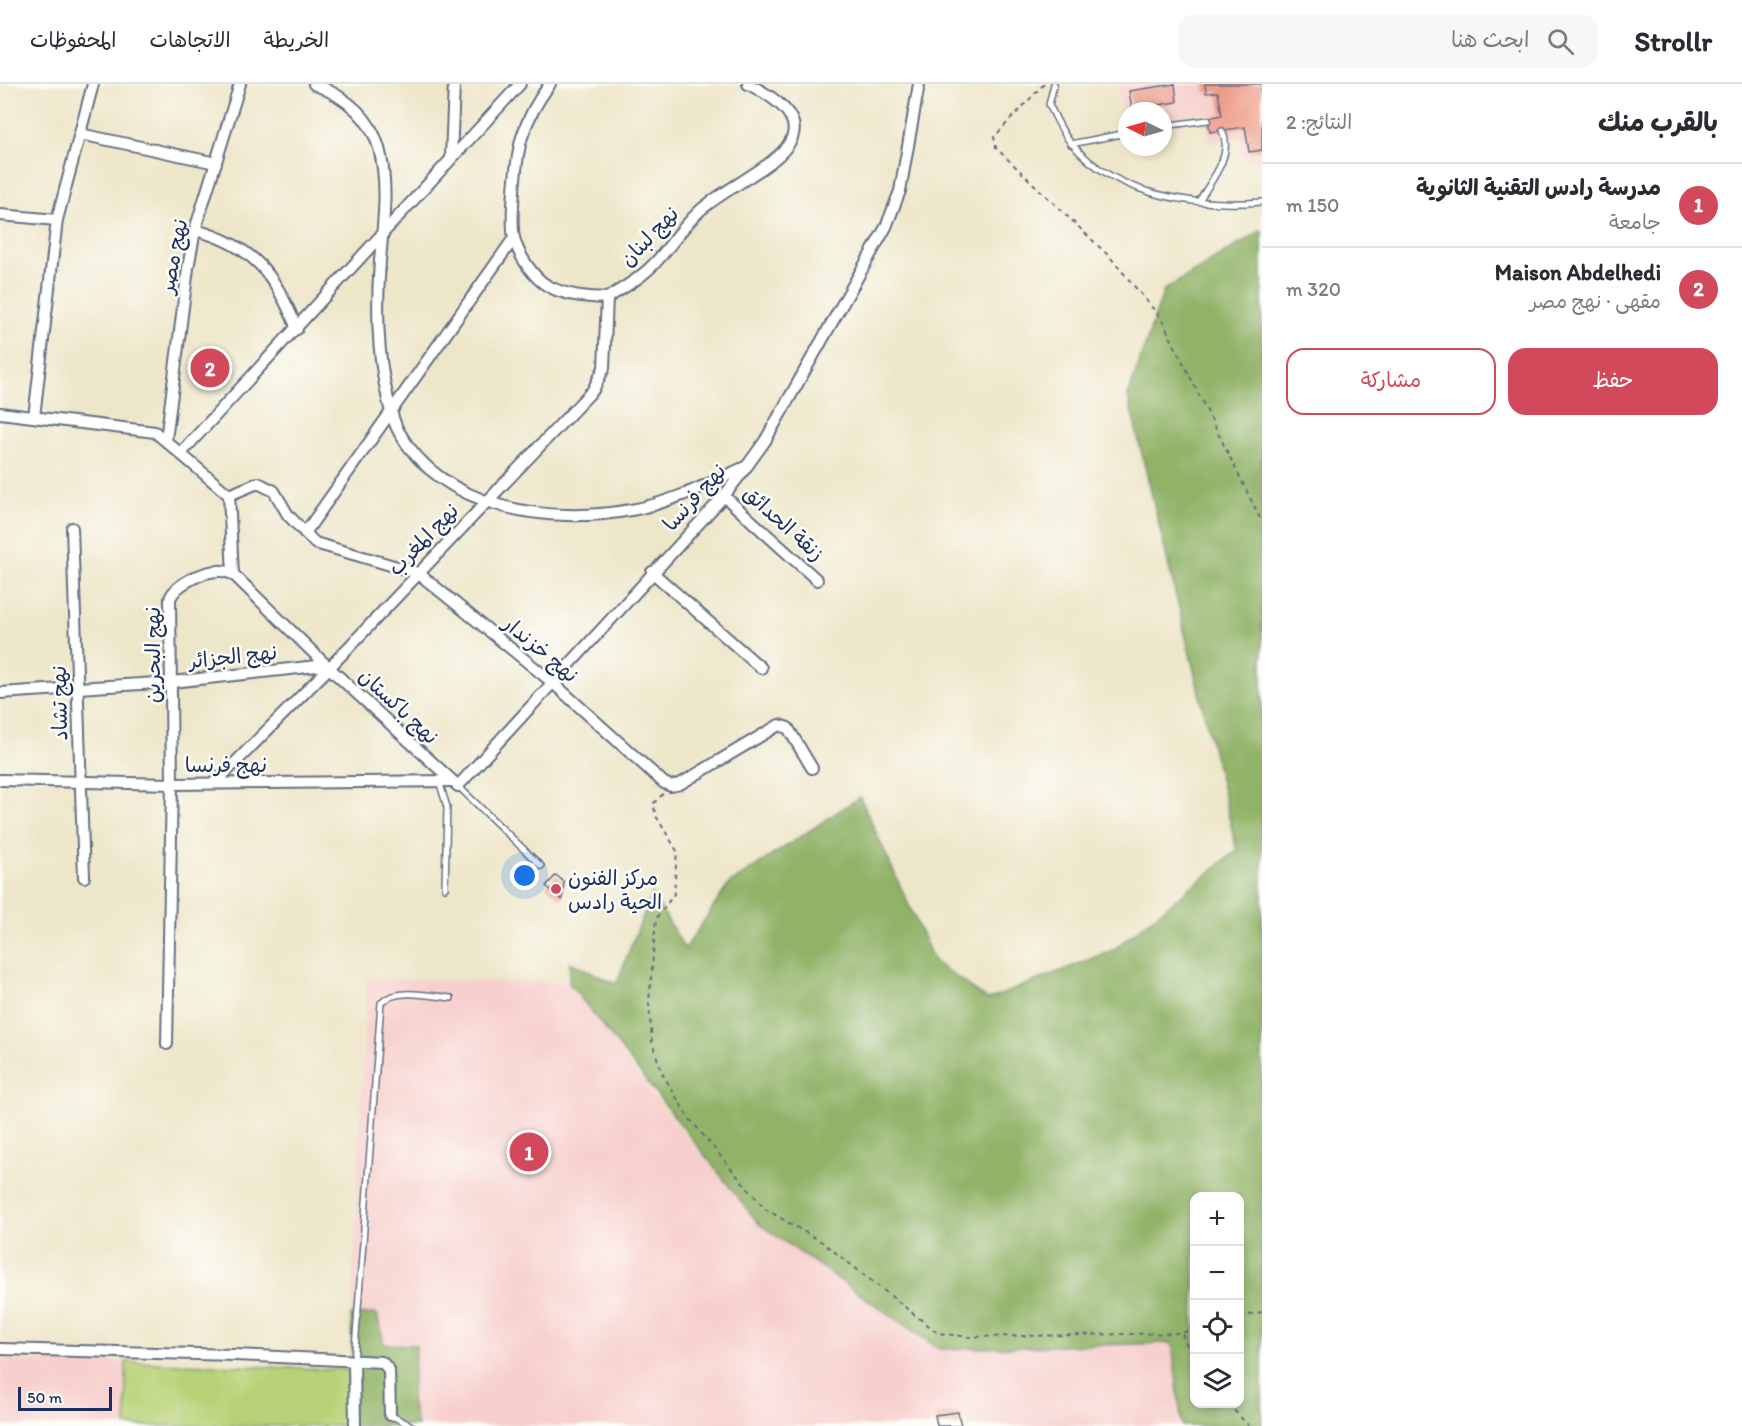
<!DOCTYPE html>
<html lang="ar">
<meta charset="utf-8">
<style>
:root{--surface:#fff;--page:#f7f7f7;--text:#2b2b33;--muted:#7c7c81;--line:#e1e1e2;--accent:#d1495b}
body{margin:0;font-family:Itim,"Playpen Sans Arabic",sans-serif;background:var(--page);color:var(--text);direction:rtl}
.controls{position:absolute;right:18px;bottom:18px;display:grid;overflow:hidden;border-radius:12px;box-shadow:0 3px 9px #0003}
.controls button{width:54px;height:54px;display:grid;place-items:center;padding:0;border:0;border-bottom:2px solid var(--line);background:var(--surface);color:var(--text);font:30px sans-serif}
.compass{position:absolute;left:1118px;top:18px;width:54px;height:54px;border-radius:50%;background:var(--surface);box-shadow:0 3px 9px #0003;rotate:275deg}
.scale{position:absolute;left:18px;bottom:15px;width:94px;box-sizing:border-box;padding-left:6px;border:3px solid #1b2f5e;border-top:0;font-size:16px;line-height:21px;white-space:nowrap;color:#1b2f5e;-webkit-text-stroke:4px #fdfcf7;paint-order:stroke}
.you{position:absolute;left:525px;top:792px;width:21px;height:21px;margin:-15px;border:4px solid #fff;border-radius:50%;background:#1a73e8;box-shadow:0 0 0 9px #1a73e833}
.badge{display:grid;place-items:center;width:39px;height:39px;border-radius:50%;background:var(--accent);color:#fff;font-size:20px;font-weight:700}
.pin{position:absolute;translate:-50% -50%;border:3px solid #fff;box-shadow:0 2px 6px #0006}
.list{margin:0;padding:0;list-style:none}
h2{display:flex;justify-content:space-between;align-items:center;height:78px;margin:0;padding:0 24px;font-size:26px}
h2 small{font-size:20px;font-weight:400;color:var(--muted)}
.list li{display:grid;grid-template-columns:39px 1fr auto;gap:18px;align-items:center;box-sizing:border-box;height:84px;padding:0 24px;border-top:2px solid var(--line)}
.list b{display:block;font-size:22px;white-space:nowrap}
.list p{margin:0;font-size:20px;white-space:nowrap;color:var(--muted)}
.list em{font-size:20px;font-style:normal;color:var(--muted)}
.actions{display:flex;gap:12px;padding:18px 24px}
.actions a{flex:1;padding:14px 0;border:2px solid var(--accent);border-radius:18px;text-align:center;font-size:21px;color:var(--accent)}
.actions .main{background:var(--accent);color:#fff}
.icon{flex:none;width:33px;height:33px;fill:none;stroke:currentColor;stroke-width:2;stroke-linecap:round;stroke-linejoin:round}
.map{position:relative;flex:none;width:1262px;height:1342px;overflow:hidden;direction:ltr}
header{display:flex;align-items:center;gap:36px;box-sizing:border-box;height:84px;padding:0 30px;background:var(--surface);border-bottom:2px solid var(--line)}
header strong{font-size:28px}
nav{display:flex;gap:33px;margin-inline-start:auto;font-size:21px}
.search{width:420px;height:54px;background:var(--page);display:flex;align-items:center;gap:15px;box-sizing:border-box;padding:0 21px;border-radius:18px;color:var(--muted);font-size:22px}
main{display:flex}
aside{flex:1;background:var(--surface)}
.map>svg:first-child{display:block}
.built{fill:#f7d0cd}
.green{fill:#b7d176;stroke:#69806a;stroke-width:1.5}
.forest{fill:#91b367;stroke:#567162;stroke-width:1.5;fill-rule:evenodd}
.building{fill:#ee9c8a}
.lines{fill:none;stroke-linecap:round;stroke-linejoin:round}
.service-casing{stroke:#656f83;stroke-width:8}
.minor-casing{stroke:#656f83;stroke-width:14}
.path{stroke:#656f83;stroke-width:2;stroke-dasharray:4.5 4.5;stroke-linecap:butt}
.service{stroke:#fff;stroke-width:5}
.minor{stroke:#fff;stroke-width:10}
.poi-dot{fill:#d1495b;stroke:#fdfcf7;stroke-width:2}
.labels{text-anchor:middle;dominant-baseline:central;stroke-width:5;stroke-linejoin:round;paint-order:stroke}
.street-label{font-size:21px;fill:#1b2f5e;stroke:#fdfcf7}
.poi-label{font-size:21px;fill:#1b2f5e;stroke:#fdfcf7;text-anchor:start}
</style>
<header>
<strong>Strollr</strong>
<div class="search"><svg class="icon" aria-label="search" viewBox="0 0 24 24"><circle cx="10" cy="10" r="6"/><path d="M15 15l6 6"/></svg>ابحث هنا</div>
<nav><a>الخريطة</a><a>الاتجاهات</a><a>المحفوظات</a></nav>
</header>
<main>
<aside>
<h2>بالقرب منك<small>النتائج: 2</small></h2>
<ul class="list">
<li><span class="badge">1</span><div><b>مدرسة رادس التقنية الثانوية</b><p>جامعة</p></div><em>150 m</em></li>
<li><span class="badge">2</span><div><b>Maison Abdelhedi</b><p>مقهى · نهج مصر</p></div><em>320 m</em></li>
</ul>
<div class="actions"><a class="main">حفظ</a><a>مشاركة</a></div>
</aside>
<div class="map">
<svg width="1262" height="1342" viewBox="0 0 1262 1342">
<rect width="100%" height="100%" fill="#fdfcf7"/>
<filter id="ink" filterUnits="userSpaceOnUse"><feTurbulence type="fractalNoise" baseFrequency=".0167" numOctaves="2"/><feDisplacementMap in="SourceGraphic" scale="12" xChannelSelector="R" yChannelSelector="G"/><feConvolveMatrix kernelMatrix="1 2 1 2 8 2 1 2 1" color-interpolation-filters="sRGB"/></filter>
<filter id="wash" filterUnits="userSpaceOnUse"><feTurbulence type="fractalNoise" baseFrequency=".008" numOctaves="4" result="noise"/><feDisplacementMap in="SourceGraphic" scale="24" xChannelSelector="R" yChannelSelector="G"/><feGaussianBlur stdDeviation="1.35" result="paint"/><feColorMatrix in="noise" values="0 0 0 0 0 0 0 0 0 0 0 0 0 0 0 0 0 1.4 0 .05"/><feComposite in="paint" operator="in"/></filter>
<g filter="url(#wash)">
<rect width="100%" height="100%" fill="#eee6c9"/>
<g class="built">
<path d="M1262,0V75L1244,77L1239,53L1209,58L1208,28L1163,35V27H1127V29L1121,26L1119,1Z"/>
<path d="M367,894L569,899L640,995L759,1140L939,1264L1172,1259L1182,1342H417L411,1317L416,1261L384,1260L377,1230L351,1231Z"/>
<path d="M0,1276L126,1278V1342H0Z"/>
</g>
<path class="green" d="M126,1278L353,1286L349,1342H126Z"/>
<g class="forest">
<path d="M1262,146V1342H1182L1172,1259L939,1265L759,1140L569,899L570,878L616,900L652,810L685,865L729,800L860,713L934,877L988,916L1113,866L1237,766L1128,312L1164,206ZM1194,1112H1240V1320H1194Z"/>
<path d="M377,1230L384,1260L416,1261L411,1317L417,1342H349L353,1286L351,1231Z"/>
</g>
<g id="blocks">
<g class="building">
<path d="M1175,0L1177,18L1132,25L1129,7Z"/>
<path d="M1205,0H1262V66L1249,68L1245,43L1210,48L1208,34L1222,31L1218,8L1206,9Z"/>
<path d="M556,791L564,798L562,816L546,802Z"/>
<path d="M958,1328L961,1342H937L935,1331Z"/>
</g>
</g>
</g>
<g filter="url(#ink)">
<use href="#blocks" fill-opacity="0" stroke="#656f83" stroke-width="1.5"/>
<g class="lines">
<g class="service-casing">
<g id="service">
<path d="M1054,0L1049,21C1056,33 1062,50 1072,60C1117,113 1196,123 1262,118"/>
<path d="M1163,42L1208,36"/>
<path d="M1071,60L1127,49"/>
<path d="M1199,117C1211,97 1234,70 1222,47"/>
<path d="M439,697L447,723L445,804"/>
<path d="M458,702L541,782"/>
<path d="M354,1278L381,919C397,903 430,912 451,914"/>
<path d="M390,1331L412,1342"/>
</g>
</g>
<g class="minor-casing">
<g id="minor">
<path d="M314,0C344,12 370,32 379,64C389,101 383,140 380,177C377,216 377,258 384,296C387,312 391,334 399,348C444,426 550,441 631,426C671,419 708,400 745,383"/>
<path d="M550,0C538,16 528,34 522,53C516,73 510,134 514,154C518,170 533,194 548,202C566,212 587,213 607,214C623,204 641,194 655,179C671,162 684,140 703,124C747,87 855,53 748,0"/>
<path d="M80,50L216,79"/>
<path d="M451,74L454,0"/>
<path d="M0,131L57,136"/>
<path d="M195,146C253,161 276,191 297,245"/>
<path d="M0,329L155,348L229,411L233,490C229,489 223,486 219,487C203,487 174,501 170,515L172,700L167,960"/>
<path d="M34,333L57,136L93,0"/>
<path d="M166,356L188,184L195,146L240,0"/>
<path d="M181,369L520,0"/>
<path d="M229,411L258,399L274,407L288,431L315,459L418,489L552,598L664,699L671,702L680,700L779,641L788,644L812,684"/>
<path d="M724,412L817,496"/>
<path d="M72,444L84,793"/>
<path d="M305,449L514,154"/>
<path d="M652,488L761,584"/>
<path d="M233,490L326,581L458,702L724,412L747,382L765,357L886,143L900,107L919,0"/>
<path d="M0,609L172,598L326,581"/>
<path d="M0,696L172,700L452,697"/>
<path d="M215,699L329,584L593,306L604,284L607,214"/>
<path d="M0,1265L235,1271L382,1278L389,1286L390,1331"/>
<path d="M354,1278L355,1342"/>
</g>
</g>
<g class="path">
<path d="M1044,0L994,53L996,64L1110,173L1161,234L1262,438"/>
<path d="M663,710L653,720L656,732L677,767L674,810L656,835L649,919L652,958L662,989L688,1033L765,1125L822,1158L938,1249L969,1253L1181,1249L1194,1245"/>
<path d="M1240,1233L1262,1228"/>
<path d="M1182,1250L1194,1277"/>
<path d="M1228,1320L1249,1342"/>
</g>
<use href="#service" class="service"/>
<use href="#minor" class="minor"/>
</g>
</g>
<circle class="poi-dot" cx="556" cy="805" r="6"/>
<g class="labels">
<g class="street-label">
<text transform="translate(649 152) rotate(-46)">نهج لبنان</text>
<text transform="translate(173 172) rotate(-79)">نهج مصر</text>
<text transform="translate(694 413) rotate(-48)">نهج فرنسا</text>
<text transform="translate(784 439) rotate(42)">زنقة الحدائق</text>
<text transform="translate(423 455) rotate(-46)">نهج المغرب</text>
<text transform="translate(541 565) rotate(40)">نهج خزندار</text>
<text transform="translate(152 571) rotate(-90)">نهج البحرين</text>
<text transform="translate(233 572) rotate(-6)">نهج الجزائر</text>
<text transform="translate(59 619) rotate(-91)">نهج تشاد</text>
<text transform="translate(399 622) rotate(43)">نهج باكستان</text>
<text x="226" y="680">نهج فرنسا</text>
</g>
<g class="poi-label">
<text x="568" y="793">مركز الفنون<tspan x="568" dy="24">الحية رادس</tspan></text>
</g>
</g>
</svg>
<div class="controls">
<button>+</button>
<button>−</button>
<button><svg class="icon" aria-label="locate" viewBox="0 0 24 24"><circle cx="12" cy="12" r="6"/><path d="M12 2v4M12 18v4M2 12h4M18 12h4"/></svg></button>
<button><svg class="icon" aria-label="layers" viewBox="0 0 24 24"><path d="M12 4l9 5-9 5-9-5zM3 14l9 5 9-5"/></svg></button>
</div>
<svg class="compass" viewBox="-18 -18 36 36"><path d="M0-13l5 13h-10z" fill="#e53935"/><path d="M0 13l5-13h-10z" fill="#7c7c81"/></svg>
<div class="scale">50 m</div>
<div class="you"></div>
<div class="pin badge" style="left:529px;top:1068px">1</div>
<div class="pin badge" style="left:210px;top:284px">2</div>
</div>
</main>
